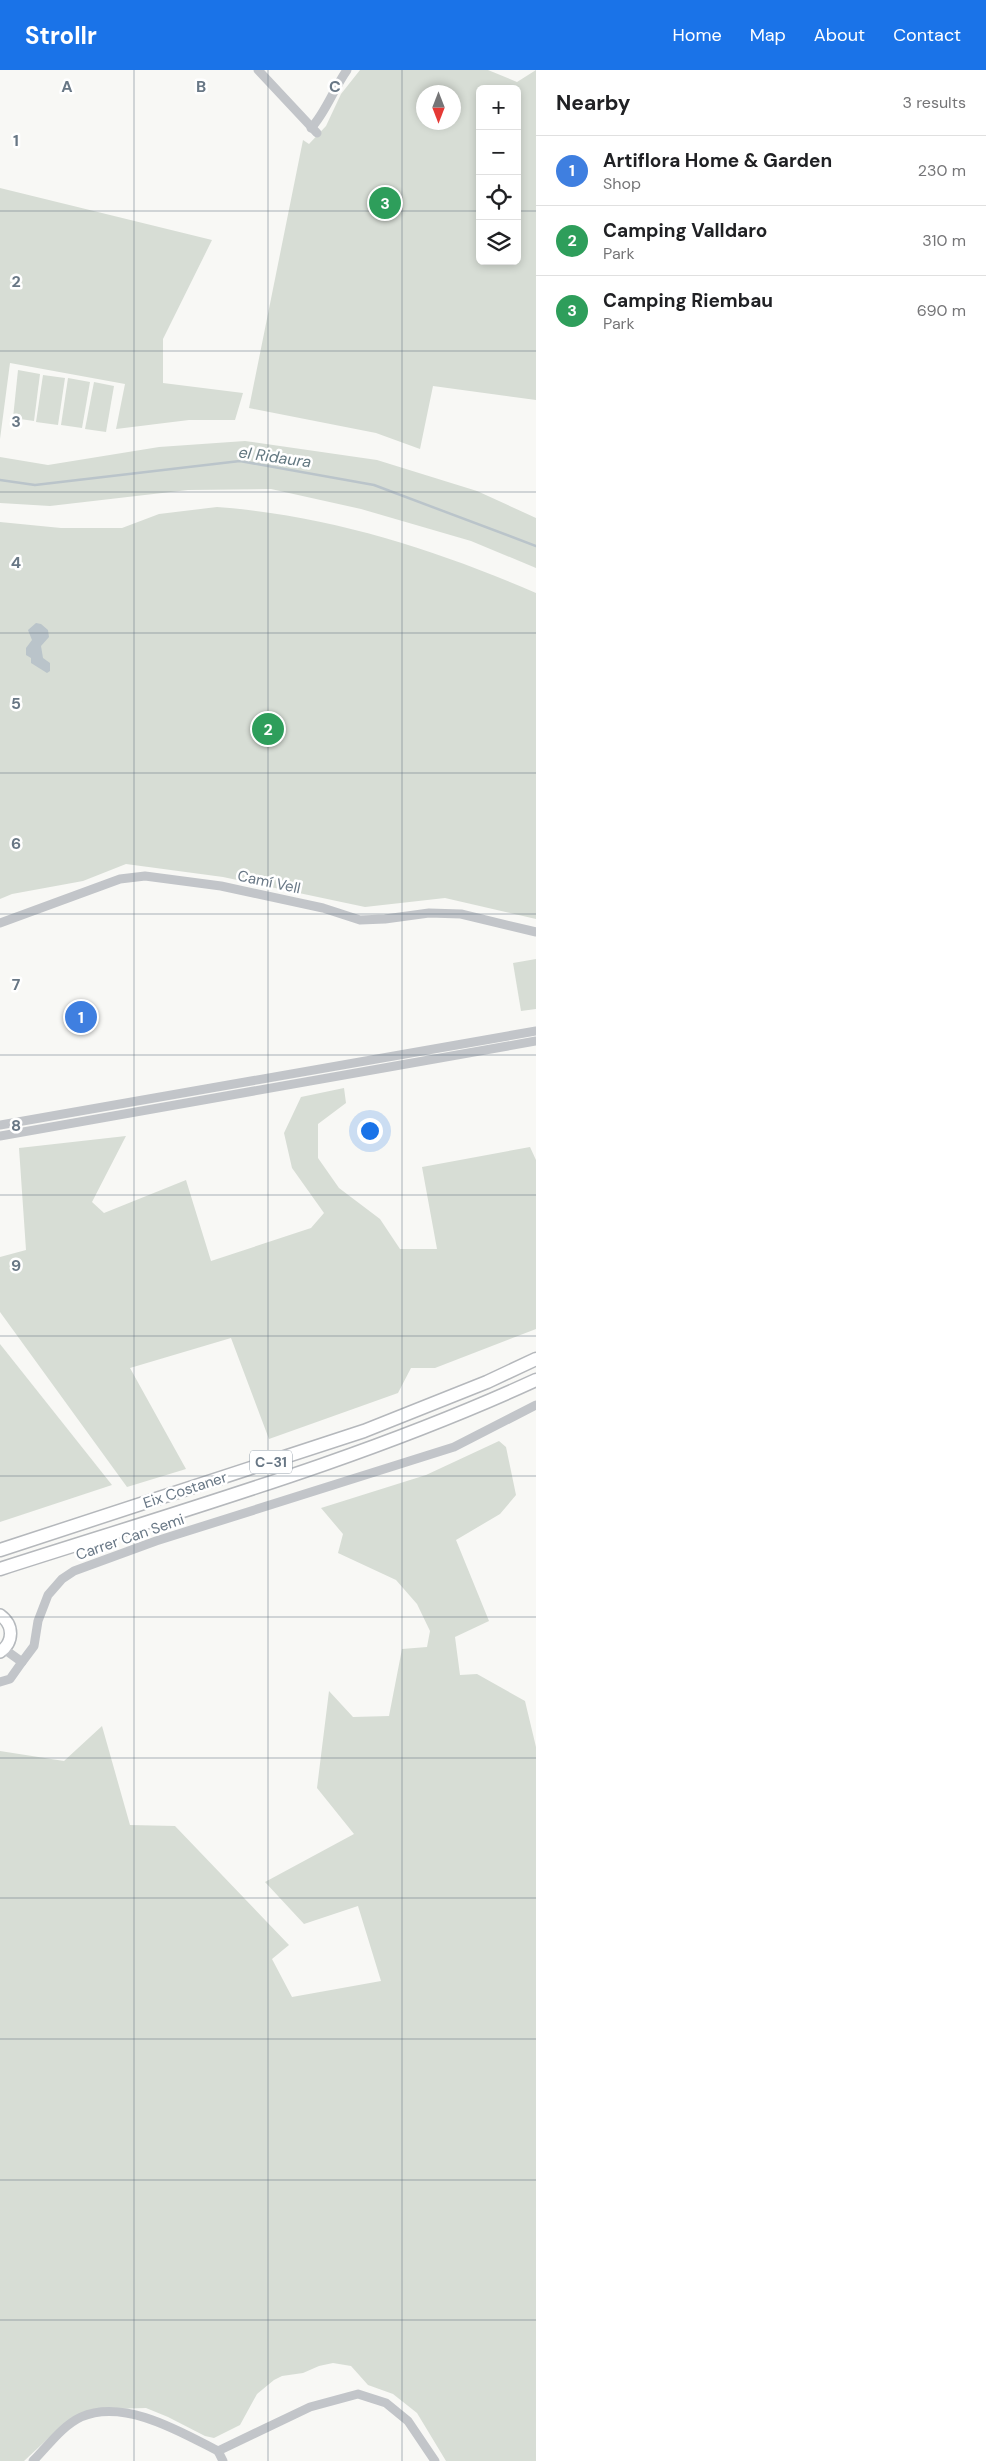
<!DOCTYPE html>
<meta charset="utf-8">
<style>
:root{--surface:#fff;--page:#f2f2f2;--text:#202124;--muted:#757577;--line:#e0e0e0;--accent:#1a73e8}
body{margin:0;font-family:"DM Sans",sans-serif;background:var(--page);color:var(--text)}
.controls{position:absolute;right:15px;top:15px;display:grid;overflow:hidden;border-radius:8px;box-shadow:0 2px 8px #0003}
.controls button{width:45px;height:45px;display:grid;place-items:center;padding:0;border:0;border-bottom:1px solid var(--line);background:var(--surface);color:var(--text);font:25px sans-serif}
.compass{position:absolute;left:416px;top:15px;width:45px;height:45px;border-radius:50%;background:var(--surface);box-shadow:0 2px 8px #0003;rotate:180deg}
.you{position:absolute;left:369px;top:1060px;width:18px;height:18px;margin:-12px;border:4px solid #fff;border-radius:50%;background:#1a73e8;box-shadow:0 0 0 8px #1a73e833}
.badge{display:grid;place-items:center;width:32px;height:32px;border-radius:50%;background:var(--accent);color:#fff;font-size:16px;font-weight:700}
.pin{position:absolute;translate:-50% -50%;border:2px solid #fff;box-shadow:0 1px 5px #0006}
.list{margin:0;padding:0;list-style:none}
h2{display:flex;justify-content:space-between;align-items:center;height:65px;margin:0;padding:0 20px;font-size:21px}
h2 small{font-size:16px;font-weight:400;color:var(--muted)}
.list li{display:grid;grid-template-columns:32px 1fr auto;gap:15px;align-items:center;box-sizing:border-box;height:70px;padding:0 20px;border-top:1px solid var(--line)}
.list b{display:block;font-size:19px;white-space:nowrap}
.list p{margin:0;font-size:16px;white-space:nowrap;color:var(--muted)}
.list em{font-size:16px;font-style:normal;color:var(--muted)}
.icon{flex:none;width:28px;height:28px;fill:none;stroke:currentColor;stroke-width:2;stroke-linecap:round;stroke-linejoin:round}
.map{position:relative;flex:none;width:536px;height:2391px;overflow:hidden}
header{display:flex;align-items:center;gap:30px;box-sizing:border-box;height:70px;padding:0 25px;background:var(--accent);color:#fff}
header strong{font-size:24px}
nav{display:flex;gap:28px;margin-inline-start:auto;font-size:18px}
main{display:flex}
aside{flex:1;background:var(--surface)}
.map>svg:first-child{display:block}
.green{fill:#d7ddd5;fill-rule:evenodd}
.water{fill:#bac4ca}
.lines{fill:none;stroke-linecap:round;stroke-linejoin:round}
.stream{stroke:#bac4ca;stroke-width:2.5}
.major-casing{stroke:#b5b9bd;stroke-width:14}
.highway-casing{stroke:#b5b8bc;stroke-width:15}
.minor{stroke:#c2c5c9;stroke-width:9}
.major{stroke:#fff;stroke-width:11}
.highway{stroke:#fff;stroke-width:12}
.grid{fill:none;stroke:#687785;stroke-width:1;stroke-opacity:0.55}
.labels{text-anchor:middle;dominant-baseline:central;stroke-width:5;stroke-linejoin:round;paint-order:stroke}
.shield{fill:#fff;stroke:#95a0aa;stroke-width:1}
.shield-label{font-size:14px;font-weight:bold;fill:#687785}
.street-label{font-size:15px;fill:#687785;stroke:#fff}
.water-label{font-size:16px;font-style:italic;fill:#637881;stroke:#fff}
.grid-label{font-size:16px;text-anchor:middle;font-weight:bold;fill:#687785;stroke:#fff;stroke-width:5;stroke-linejoin:round;paint-order:stroke}
</style>
<header>
<strong>Strollr</strong>
<nav><a>Home</a><a>Map</a><a>About</a><a>Contact</a></nav>
</header>
<main>
<div class="map">
<svg width="536" height="2391" viewBox="0 0 536 2391">
<rect width="100%" height="100%" fill="#f8f8f5"/>
<g class="green">
<path d="M360,0H488L517,12L536,0V330L433,316L420,379L376,363L249,338L303,70L309,74L326,56L341,24ZM480,19H517V191H480ZM423,22H453V52H423Z"/>
<path d="M0,118L212,170L163,269V313L243,323L235,350H189L116,359L125,314L10,293L0,369Z"/>
<path d="M18,300L40,304L34,351L13,348Z"/>
<path d="M43,305L65,308L58,355L36,352Z"/>
<path d="M68,308L90,312L82,358L61,355Z"/>
<path d="M94,312L114,316L106,362L85,359Z"/>
<path d="M245,371L377,390L477,421L536,448V498L471,471L361,439L271,419L188,420L50,436L0,433V387L48,395L159,377Z"/>
<path d="M217,437C327,445 435,479 536,523V849L445,828L365,837L223,807L126,794L83,811L12,824L0,829V452L61,458H122L159,444Z"/>
<path d="M536,889V939L521,941L513,893Z"/>
<path d="M344,1018L346,1033L318,1054V1088L339,1118L380,1149L400,1179H437L422,1097L530,1077L536,1090V1259L435,1298H411L398,1323L269,1369L231,1268L130,1298L186,1399L127,1417L0,1242V1187L26,1180L19,1078L126,1066L92,1132L104,1143L186,1110L211,1191L311,1158L324,1143L292,1098L284,1063L301,1027Z"/>
<path d="M0,1274L112,1415L0,1452Z"/>
<path d="M499,1371L506,1377L516,1425L500,1444L456,1470L489,1551L455,1567L460,1605L477,1604L525,1631L536,1677V2391H446L417,2343L393,2324L368,2315L351,2296L333,2293L319,2296L303,2303L282,2306L274,2310L257,2324L240,2355L214,2368L205,2366L168,2347L146,2338L107,2339L54,2363L24,2391H0V1681L64,1691L102,1656L130,1755L175,1756L289,1875L272,1889L292,1927L381,1911L358,1836L304,1854L265,1812L354,1764L317,1718L329,1621L353,1647L389,1646L402,1579L427,1577L430,1561L417,1534L396,1510L338,1483L343,1464L321,1438L426,1405Z"/>
</g>
<path class="water" d="M36,553L41,554L48,560L49,567L41,576L43,588L50,593V601L47,603L31,593V588L26,585V578L32,570L28,560Z"/>
<g class="lines">
<path class="stream" d="M0,410L35,415L240,391L374,415L536,476"/>
<g class="major-casing">
<path id="major" d="M0,1545C14,1555 14,1572 0,1582"/>
</g>
<g class="highway-casing">
<g id="highway">
<path d="M0,1480L364,1361L487,1312L536,1289"/>
<path d="M0,1499C180,1441 364,1389 536,1310"/>
</g>
</g>
<g class="minor">
<path d="M258,0L317,63"/>
<path d="M311,58C325,44 334,18 347,0"/>
<path d="M0,853L120,809L145,806L221,816L323,838L360,850L385,849L429,843L461,844L536,862"/>
<path d="M0,1055L536,961"/>
<path d="M0,1066L536,971"/>
<path d="M22,1592L34,1576L38,1551L48,1525L62,1509L74,1501L156,1471L454,1377L536,1335"/>
<path d="M0,1612L10,1609L22,1592L4,1579"/>
<path d="M218,2381L223,2391"/>
<path d="M33,2391C48,2376 62,2356 81,2347C124,2328 181,2362 218,2381L310,2337L358,2324L386,2333L408,2351L435,2391"/>
</g>
<use href="#major" class="major"/>
<use href="#highway" class="highway"/>
</g>
<path class="grid" d="M134,0V2391M268,0V2391M402,0V2391M0,141H480M517,141H536M0,281H536M0,422H536M0,563H536M0,703H536M0,844H536M0,985H536M0,1125H536M0,1266H536M0,1406H536M0,1547H536M0,1688H536M0,1828H536M0,1969H536M0,2110H536M0,2250H536"/>
<g class="labels">
<rect class="shield" x="250" y="1380.5" width="42" height="23" rx="4"/>
<g class="shield-label">
<text x="271" y="1392">C-31</text>
</g>
<g class="street-label">
<text transform="translate(269 812) rotate(12)">Camí Vell</text>
<text transform="translate(185 1420) rotate(-18)">Eix Costaner</text>
<text transform="translate(130 1467) rotate(-19)">Carrer Can Semi</text>
</g>
<g class="water-label">
<text transform="translate(275 387) rotate(8)">el Ridaura</text>
</g>
</g>
<g class="grid-label">
<text x="67" y="22">A</text>
<text x="201" y="22">B</text>
<text x="335" y="22">C</text>
<text x="16" y="76">1</text>
<text x="16" y="217">2</text>
<text x="16" y="357">3</text>
<text x="16" y="498">4</text>
<text x="16" y="639">5</text>
<text x="16" y="779">6</text>
<text x="16" y="920">7</text>
<text x="16" y="1061">8</text>
<text x="16" y="1201">9</text>
</g>
</svg>
<div class="controls">
<button>+</button>
<button>−</button>
<button><svg class="icon" aria-label="locate" viewBox="0 0 24 24"><circle cx="12" cy="12" r="6"/><path d="M12 2v4M12 18v4M2 12h4M18 12h4"/></svg></button>
<button><svg class="icon" aria-label="layers" viewBox="0 0 24 24"><path d="M12 4l9 5-9 5-9-5zM3 14l9 5 9-5"/></svg></button>
</div>
<svg class="compass" viewBox="-18 -18 36 36"><path d="M0-13l5 13h-10z" fill="#e53935"/><path d="M0 13l5-13h-10z" fill="#757577"/></svg>
<div class="you"></div>
<div class="pin badge" style="left:81px;top:947px;background:#3f7fe0">1</div>
<div class="pin badge" style="left:268px;top:659px;background:#2e9e5b">2</div>
<div class="pin badge" style="left:385px;top:133px;background:#2e9e5b">3</div>
</div>
<aside>
<h2>Nearby<small>3 results</small></h2>
<ul class="list">
<li><span class="badge" style="background:#3f7fe0">1</span><div><b>Artiflora Home &amp; Garden</b><p>Shop</p></div><em>230 m</em></li>
<li><span class="badge" style="background:#2e9e5b">2</span><div><b>Camping Valldaro</b><p>Park</p></div><em>310 m</em></li>
<li><span class="badge" style="background:#2e9e5b">3</span><div><b>Camping Riembau</b><p>Park</p></div><em>690 m</em></li>
</ul>
</aside>
</main>
